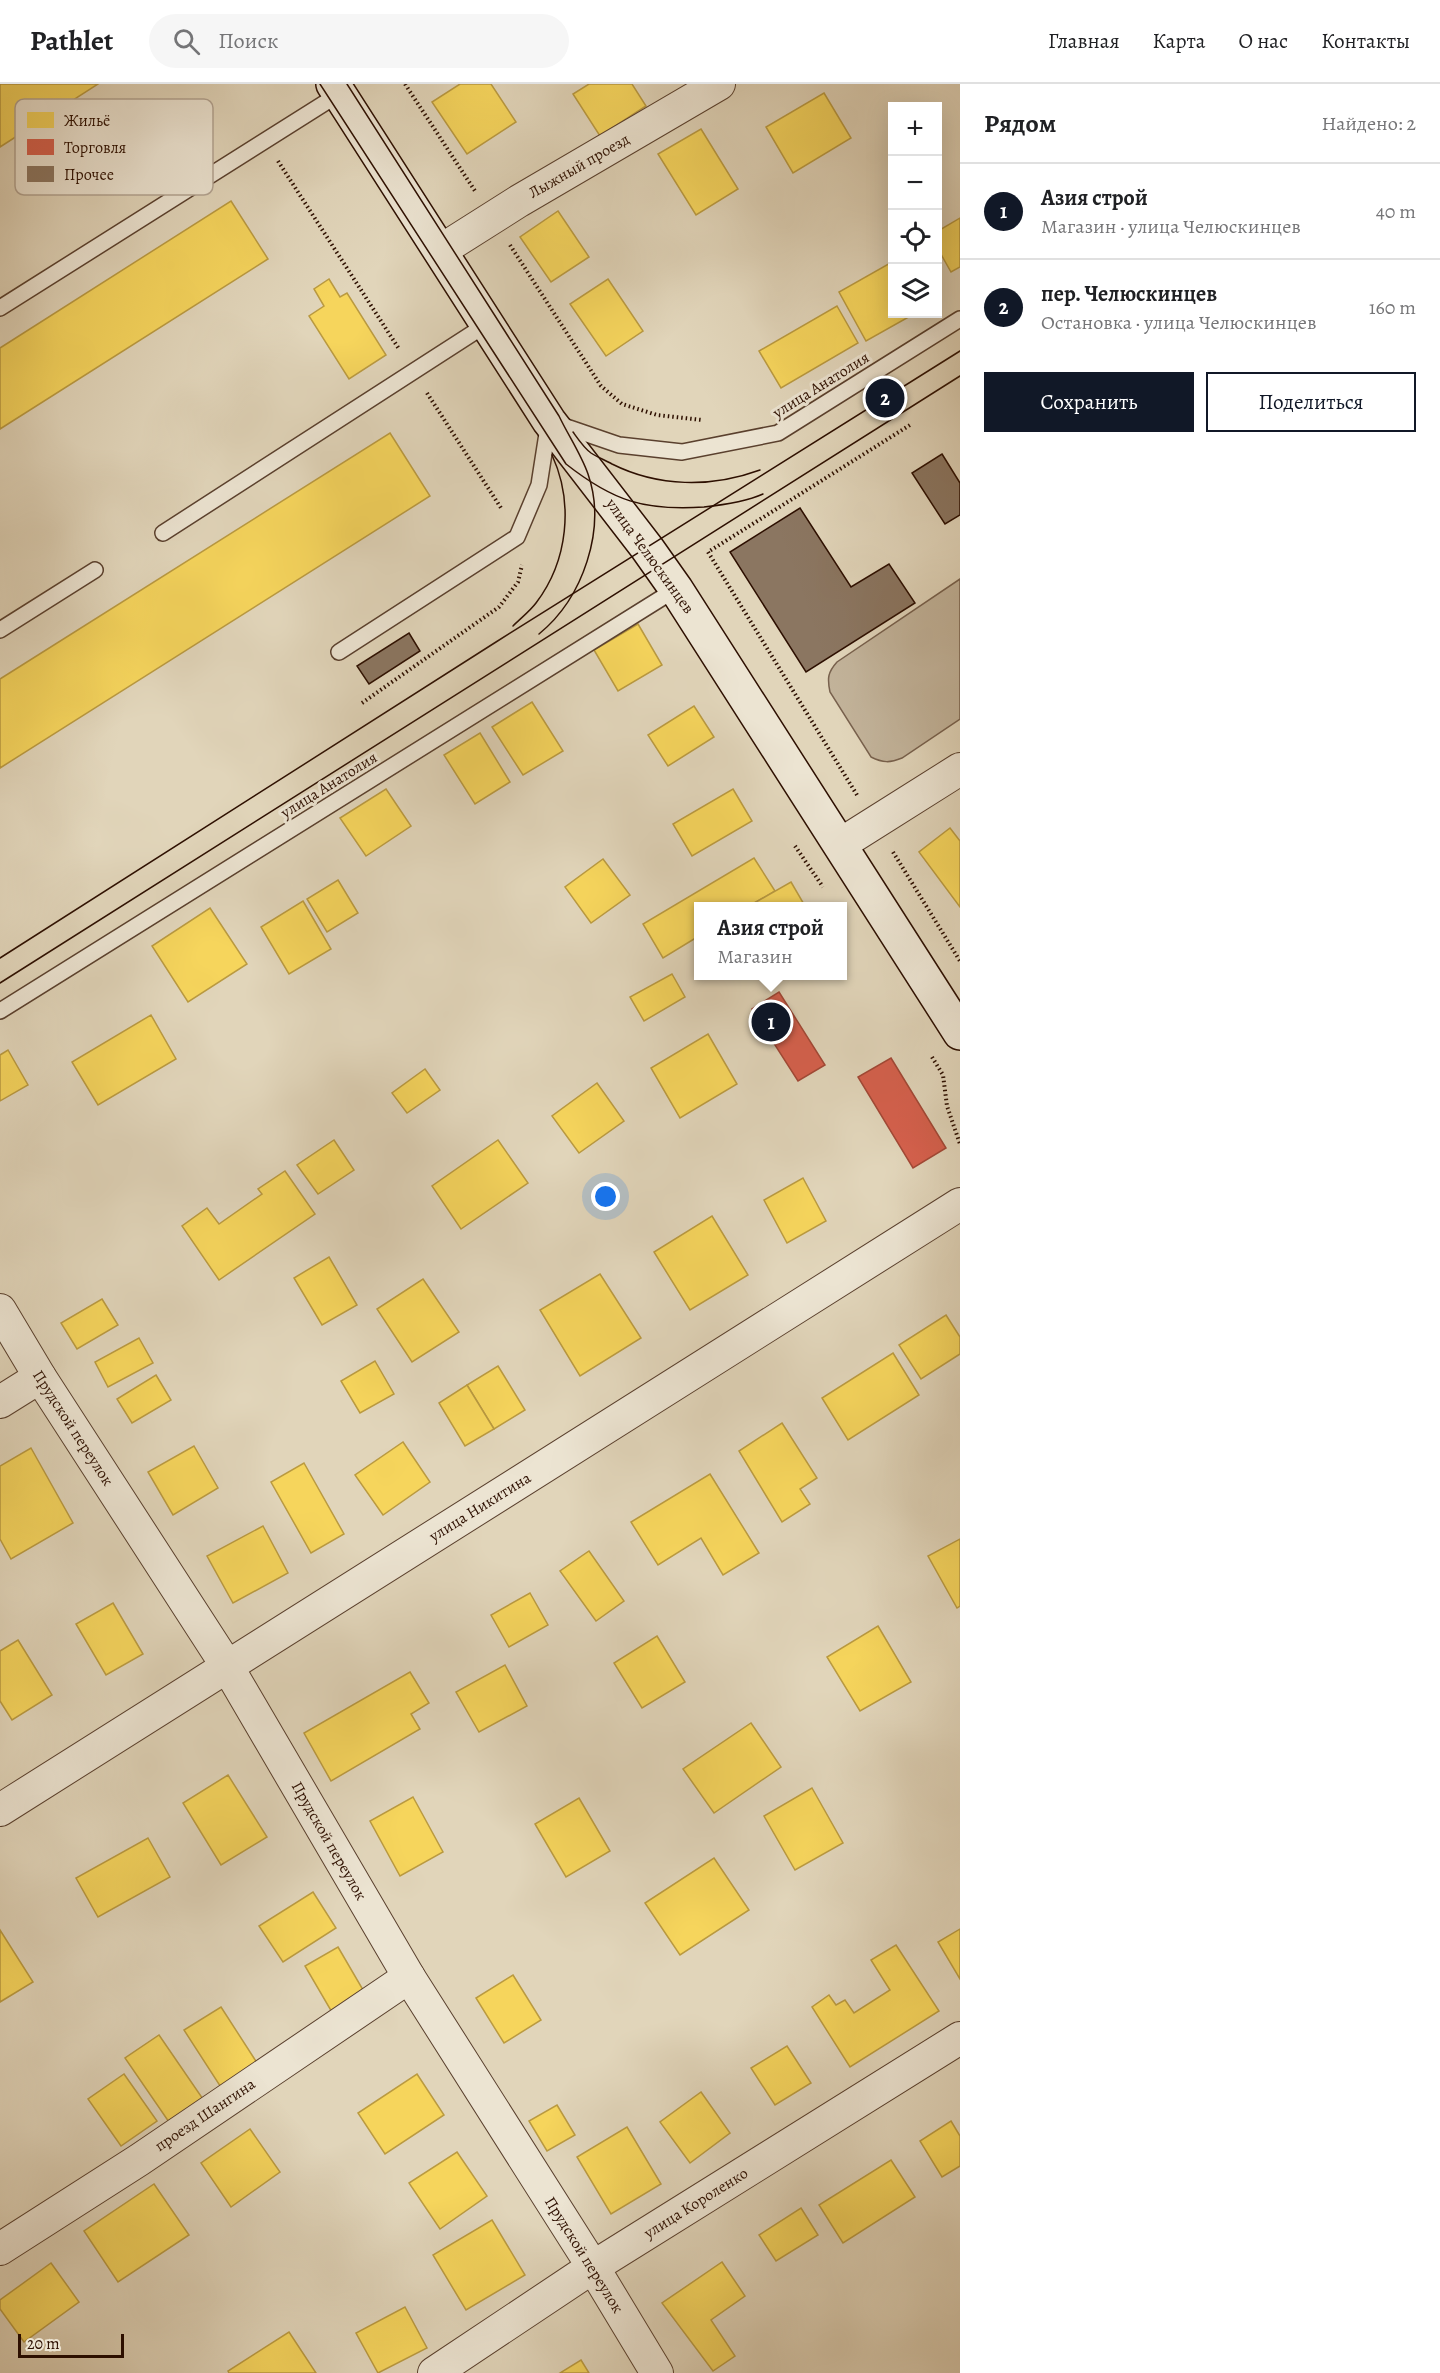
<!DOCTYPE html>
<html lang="ru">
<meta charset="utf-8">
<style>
:root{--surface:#fff;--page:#f6f6f6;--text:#202124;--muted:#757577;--line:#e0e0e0;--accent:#111827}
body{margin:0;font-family:Alegreya,serif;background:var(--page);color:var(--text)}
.controls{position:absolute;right:18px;top:18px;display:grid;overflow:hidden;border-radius:0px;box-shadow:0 6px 24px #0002}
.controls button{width:54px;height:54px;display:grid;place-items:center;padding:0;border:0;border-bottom:2px solid var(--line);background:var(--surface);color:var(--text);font:30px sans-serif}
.scale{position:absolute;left:18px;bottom:15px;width:106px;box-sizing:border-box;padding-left:6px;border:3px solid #2d0f00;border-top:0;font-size:16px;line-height:21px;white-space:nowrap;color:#2d0f00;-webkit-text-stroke:4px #ece4d2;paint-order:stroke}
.you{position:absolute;left:606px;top:1113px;width:21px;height:21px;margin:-15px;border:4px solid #fff;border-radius:50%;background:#1a73e8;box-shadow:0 0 0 9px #1a73e833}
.badge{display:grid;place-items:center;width:39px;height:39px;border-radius:50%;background:var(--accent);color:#fff;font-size:20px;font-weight:700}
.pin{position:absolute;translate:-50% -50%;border:3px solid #fff;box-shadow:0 2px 6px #0006}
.popup{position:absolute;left:694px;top:818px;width:153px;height:78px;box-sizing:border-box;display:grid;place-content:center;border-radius:0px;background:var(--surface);filter:drop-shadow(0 2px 4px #0005);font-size:20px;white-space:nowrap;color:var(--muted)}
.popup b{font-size:22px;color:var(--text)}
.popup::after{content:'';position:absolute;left:50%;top:100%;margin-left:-12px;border:12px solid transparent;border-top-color:var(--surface)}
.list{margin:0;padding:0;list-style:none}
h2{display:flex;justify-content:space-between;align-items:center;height:78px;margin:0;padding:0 24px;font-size:26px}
h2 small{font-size:20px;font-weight:400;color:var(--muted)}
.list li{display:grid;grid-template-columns:39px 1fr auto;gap:18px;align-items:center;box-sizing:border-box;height:96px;padding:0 24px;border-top:2px solid var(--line)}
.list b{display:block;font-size:22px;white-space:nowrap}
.list p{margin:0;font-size:20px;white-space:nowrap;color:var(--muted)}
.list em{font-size:20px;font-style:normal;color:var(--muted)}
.actions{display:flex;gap:12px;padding:18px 24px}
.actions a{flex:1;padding:14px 0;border:2px solid var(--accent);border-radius:0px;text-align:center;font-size:21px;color:var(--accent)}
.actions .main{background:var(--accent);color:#fff}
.icon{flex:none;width:33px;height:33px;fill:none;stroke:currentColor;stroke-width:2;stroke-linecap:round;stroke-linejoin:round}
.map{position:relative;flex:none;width:960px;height:2289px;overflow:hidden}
header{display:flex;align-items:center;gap:36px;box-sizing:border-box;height:84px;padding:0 30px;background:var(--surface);border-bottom:2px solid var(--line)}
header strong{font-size:28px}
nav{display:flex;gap:33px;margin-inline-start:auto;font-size:21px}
.search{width:420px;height:54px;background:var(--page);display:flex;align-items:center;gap:15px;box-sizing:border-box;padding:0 21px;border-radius:33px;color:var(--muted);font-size:22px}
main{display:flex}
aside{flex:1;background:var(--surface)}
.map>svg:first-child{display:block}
.green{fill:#c2b39a;stroke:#78614d;stroke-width:1.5}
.homes{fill:#f6d55c;stroke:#ba9a40;stroke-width:1.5}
.shops{fill:#d6604d;stroke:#a34836;stroke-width:1.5}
.building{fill:#8b7661;stroke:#2d0f00;stroke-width:1.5}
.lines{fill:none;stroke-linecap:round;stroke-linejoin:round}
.lane-casing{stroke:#5a402e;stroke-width:18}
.street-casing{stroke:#5a402e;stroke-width:34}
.secondary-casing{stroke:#2d0f00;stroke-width:36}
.path{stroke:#2d0f00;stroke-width:4;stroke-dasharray:1.5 3;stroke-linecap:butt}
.lane{stroke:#ece4d2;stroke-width:15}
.street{stroke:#ece4d2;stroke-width:32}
.secondary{stroke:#ece4d2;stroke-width:33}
.tram{stroke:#2d0f00;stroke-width:1.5}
.labels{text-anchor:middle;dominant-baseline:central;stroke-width:6;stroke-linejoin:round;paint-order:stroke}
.street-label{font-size:16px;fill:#2d0f00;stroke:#ece4d2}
.key{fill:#ece4d2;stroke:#b3a493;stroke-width:1.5}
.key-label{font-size:16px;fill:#2d0f00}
</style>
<header>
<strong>Pathlet</strong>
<div class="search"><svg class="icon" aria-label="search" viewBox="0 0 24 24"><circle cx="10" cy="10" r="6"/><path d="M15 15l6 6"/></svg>Поиск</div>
<nav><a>Главная</a><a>Карта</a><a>О нас</a><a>Контакты</a></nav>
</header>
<main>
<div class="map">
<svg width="960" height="2289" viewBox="0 0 960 2289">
<rect width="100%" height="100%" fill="#e1d5ba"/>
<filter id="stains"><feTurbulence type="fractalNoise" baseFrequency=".00333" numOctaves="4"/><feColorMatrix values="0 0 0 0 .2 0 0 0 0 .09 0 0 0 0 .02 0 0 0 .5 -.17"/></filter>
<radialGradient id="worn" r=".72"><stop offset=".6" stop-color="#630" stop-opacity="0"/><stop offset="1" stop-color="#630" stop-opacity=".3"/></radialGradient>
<path class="green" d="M960,495V635L902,674C890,679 883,679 871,673L830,608C827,594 828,588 837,578Z"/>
<g class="homes">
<path d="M0,0H98L0,63Z"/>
<path d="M460,0H491L516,38L467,70L432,18Z"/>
<path d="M589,0H632L646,22L600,52L573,10Z"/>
<path d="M824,9L851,54L793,89L766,43Z"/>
<path d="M701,45L738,105L696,131L658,70Z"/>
<path d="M231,117L268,175L0,345V264Z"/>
<path d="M558,127L589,173L551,198L520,153Z"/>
<path d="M960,134V183L951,188L938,165V147Z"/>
<path d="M892,178V230H914L866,257L839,208Z"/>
<path d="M329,195L340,213L347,209L386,271L349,295L309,232L324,222L314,205Z"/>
<path d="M608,195L643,247L606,272L570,220Z"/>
<path d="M837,222L858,259L781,304L759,267Z"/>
<path d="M390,349L430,412L0,684V595Z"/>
<path d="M638,540L662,581L618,607L594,566Z"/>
<path d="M532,618L563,667L523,691L492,643Z"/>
<path d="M694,622L714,653L668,682L648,651Z"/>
<path d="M480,649L510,698L475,720L444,671Z"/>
<path d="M386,705L411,742L366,772L340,734Z"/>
<path d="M733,705L752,737L692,772L673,740Z"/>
<path d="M950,744L960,757V823L919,768Z"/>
<path d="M754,774L775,807L749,822H699V852L663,874L643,840Z"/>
<path d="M603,775L630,811L591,839L565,803Z"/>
<path d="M338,796L358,829L327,848L307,815Z"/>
<path d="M791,798L805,822H749Z"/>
<path d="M303,817L331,865L289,890L261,843Z"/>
<path d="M210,824L247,880L188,918L152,862Z"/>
<path d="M672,890L685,913L644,937L630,913Z"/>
<path d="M151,931L176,975L98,1021L72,978Z"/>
<path d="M708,950L737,1000L680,1034L651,984Z"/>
<path d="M8,966L28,1001L0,1017V971Z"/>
<path d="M425,985L440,1006L407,1029L392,1009Z"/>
<path d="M597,999L624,1037L579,1069L552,1032Z"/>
<path d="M334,1056L354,1086L318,1110L297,1081Z"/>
<path d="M498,1056L528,1099L461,1145L432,1102Z"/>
<path d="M285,1087L315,1130L219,1196L182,1142L207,1124L219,1140L262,1110L258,1105Z"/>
<path d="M803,1094L826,1137L787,1159L764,1116Z"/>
<path d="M712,1132L748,1191L690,1226L654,1168Z"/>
<path d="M329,1173L357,1221L322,1241L294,1194Z"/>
<path d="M600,1190L641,1254L580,1292L540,1226Z"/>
<path d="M423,1195L459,1248L412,1278L377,1225Z"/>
<path d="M102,1215L118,1241L77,1265L61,1239Z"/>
<path d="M946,1231L960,1253V1270L921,1295L899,1261Z"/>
<path d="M139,1254L153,1279L108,1303L95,1278Z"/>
<path d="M893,1269L919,1311L848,1356L822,1314Z"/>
<path d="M375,1277L394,1310L360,1329L341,1297Z"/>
<path d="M498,1282L525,1326L494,1345L467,1301Z"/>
<path d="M156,1291L171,1316L132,1339L117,1315Z"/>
<path d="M467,1301L494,1345L465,1362L439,1319Z"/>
<path d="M782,1339L817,1394L800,1405L810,1420L782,1438L739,1367Z"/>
<path d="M403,1358L430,1398L383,1431L355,1391Z"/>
<path d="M194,1362L218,1404L173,1431L148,1388Z"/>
<path d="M31,1364L73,1439L11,1475L0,1455V1382Z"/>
<path d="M304,1379L344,1450L311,1469L271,1398Z"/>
<path d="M710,1390L759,1469L723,1491L701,1454L658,1481L631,1438Z"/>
<path d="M263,1442L288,1489L233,1519L207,1472Z"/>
<path d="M960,1455V1522L957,1524L928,1472Z"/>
<path d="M589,1467L624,1517L596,1537L560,1487Z"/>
<path d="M530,1509L548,1541L509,1563L491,1531Z"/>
<path d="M113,1519L143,1570L106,1591L76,1540Z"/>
<path d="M878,1542L911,1598L860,1627L827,1573Z"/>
<path d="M657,1552L685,1598L642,1624L614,1579Z"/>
<path d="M18,1556L52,1611L12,1636L0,1617V1567Z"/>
<path d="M505,1581L527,1622L479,1648L456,1608Z"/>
<path d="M410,1588L429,1619L411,1630L420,1645L331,1697L304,1649Z"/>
<path d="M751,1639L781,1683L714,1729L683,1685Z"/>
<path d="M228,1691L267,1753L221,1781L183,1719Z"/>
<path d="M812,1704L843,1759L795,1786L764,1732Z"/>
<path d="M413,1713L443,1768L400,1792L370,1737Z"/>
<path d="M579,1714L610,1767L566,1793L535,1740Z"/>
<path d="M148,1754L170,1793L98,1833L76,1794Z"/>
<path d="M714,1774L749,1826L680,1871L645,1819Z"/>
<path d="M313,1808L336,1844L283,1878L259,1842Z"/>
<path d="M960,1845V1895L938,1858Z"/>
<path d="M0,1846L33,1898L0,1918Z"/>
<path d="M896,1861L939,1927L850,1983L812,1923L829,1911L836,1921L845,1916L854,1929L890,1906L871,1876Z"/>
<path d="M338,1863L366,1911L333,1930L305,1882Z"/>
<path d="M513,1891L541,1936L504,1959L476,1914Z"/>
<path d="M221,1923L261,1985L224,2008L184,1946Z"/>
<path d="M159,1951L205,2018L171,2041L125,1974Z"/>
<path d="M787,1962L811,1999L775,2021L751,1984Z"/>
<path d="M124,1990L157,2037L121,2062L88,2015Z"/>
<path d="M417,1990L444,2031L385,2070L358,2029Z"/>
<path d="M701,2008L730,2049L690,2079L660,2038Z"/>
<path d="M557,2021L575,2051L547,2067L529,2037Z"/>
<path d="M951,2037L960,2052V2082L942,2093L920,2057Z"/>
<path d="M627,2043L661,2100L611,2130L577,2073Z"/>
<path d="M250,2045L280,2088L231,2123L201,2079Z"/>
<path d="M457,2068L487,2112L440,2145L409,2099Z"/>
<path d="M891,2076L915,2113L843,2159L819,2121Z"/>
<path d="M154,2100L189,2151L118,2198L84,2147Z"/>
<path d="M801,2124L818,2151L776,2177L759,2151Z"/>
<path d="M492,2136L525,2191L466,2226L433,2171Z"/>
<path d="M722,2178L745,2212L711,2236L735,2272L713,2287L662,2219Z"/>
<path d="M51,2179L79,2218L24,2258L0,2225V2216Z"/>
<path d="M405,2223L427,2264L378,2289L356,2249Z"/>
<path d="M289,2248L316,2289H229L228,2287Z"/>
<path d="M581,2276L589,2289H560Z"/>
</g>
<g class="shops">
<path d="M779,908L825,981L798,997L752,925Z"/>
<path d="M891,974L946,1064L913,1084L858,993Z"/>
</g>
<g class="building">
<path d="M942,370L960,399V431L945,440L912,389Z"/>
<path d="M800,424L851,503L889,480L915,519L806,588L730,468Z"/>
<path d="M409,549L420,567L369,600L357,582Z"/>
</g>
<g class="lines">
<g class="lane-casing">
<g id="lane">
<path d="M0,224L339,10"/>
<path d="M163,449L487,240"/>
<path d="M0,546L95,486"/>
<path d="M339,568L517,453L539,401L549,337L619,361L682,368L778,349L960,235"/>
<path d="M0,927L676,505"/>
</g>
</g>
<g class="street-casing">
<g id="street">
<path d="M440,167L519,117L719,0"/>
<path d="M841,760L960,685"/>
<path d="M0,1226L40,1293L227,1582L409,1893L593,2183L657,2289"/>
<path d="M0,1318L40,1293"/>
<path d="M0,1726L960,1120"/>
<path d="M0,2165L139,2076L409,1893"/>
<path d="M434,2289L593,2183L960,1954"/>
</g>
</g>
<g class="secondary-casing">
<path id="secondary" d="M333,0L549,337L647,464L676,505L960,949"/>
</g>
<g class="path">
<path d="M405,0L475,107"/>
<path d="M278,77L399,265"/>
<path d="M510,161L601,302L622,320L657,331L702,336"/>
<path d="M427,309L501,424"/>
<path d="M362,619L499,523L518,498L522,481"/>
<path d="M857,711L708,468L910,341"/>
<path d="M795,762L823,803"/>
<path d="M893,768L960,877"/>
<path d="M932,973L943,991L947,1022L960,1060"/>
</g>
<use href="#lane" class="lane"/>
<use href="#street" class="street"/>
<use href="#secondary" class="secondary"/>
<g class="tram">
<path d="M320,0L566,380C613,417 644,427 704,423C723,421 745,418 763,410"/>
<path d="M347,0L559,332C568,351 581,370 588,390C607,445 583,514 539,550"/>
<path d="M573,348C578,355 584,364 591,369C597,373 605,376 612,380C658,403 711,404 760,386"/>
<path d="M513,542C521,534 530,527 536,519C568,477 574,419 552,371"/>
<path d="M0,874L496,558L960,267"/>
<path d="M0,899L960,292"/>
</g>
</g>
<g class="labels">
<g class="street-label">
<text transform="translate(579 82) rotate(-30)">Лыжный проезд</text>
<text transform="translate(821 301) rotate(-32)">улица Анатолия</text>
<text transform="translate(650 472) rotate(54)">улица Челюскинцев</text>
<text transform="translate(329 701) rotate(-32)">улица Анатолия</text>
<text transform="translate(73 1344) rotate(57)">Прудской переулок</text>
<text transform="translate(480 1423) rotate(-32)">улица Никитина</text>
<text transform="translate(329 1757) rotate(60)">Прудской переулок</text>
<text transform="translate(205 2031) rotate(-34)">проезд Шангина</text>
<text transform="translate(696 2119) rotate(-32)">улица Короленко</text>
<text transform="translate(584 2171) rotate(58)">Прудской переулок</text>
</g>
</g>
<rect x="15" y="15" width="198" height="96" rx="9" class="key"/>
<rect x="27" y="28" width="27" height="16" fill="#f6d55c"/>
<rect x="27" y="55" width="27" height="16" fill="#d6604d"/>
<rect x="27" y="82" width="27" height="16" fill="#8b7661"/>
<g class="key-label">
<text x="64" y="42">Жильё</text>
<text x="64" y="69">Торговля</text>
<text x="64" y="96">Прочее</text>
</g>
<rect width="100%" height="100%" filter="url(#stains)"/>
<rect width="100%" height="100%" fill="url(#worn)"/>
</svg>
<div class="controls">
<button>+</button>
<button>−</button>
<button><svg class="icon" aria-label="locate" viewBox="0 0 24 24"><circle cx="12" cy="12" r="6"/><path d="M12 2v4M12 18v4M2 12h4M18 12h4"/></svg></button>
<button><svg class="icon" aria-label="layers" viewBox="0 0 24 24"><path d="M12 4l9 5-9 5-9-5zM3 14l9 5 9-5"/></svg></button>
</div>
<div class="scale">20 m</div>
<div class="you"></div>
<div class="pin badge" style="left:771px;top:938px">1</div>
<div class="popup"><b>Азия строй</b>Магазин</div>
<div class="pin badge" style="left:885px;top:314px">2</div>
</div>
<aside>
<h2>Рядом<small>Найдено: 2</small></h2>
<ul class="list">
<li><span class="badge">1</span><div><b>Азия строй</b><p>Магазин · улица Челюскинцев</p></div><em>40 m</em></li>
<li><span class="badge">2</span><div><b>пер. Челюскинцев</b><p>Остановка · улица Челюскинцев</p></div><em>160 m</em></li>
</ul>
<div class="actions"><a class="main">Сохранить</a><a>Поделиться</a></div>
</aside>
</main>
